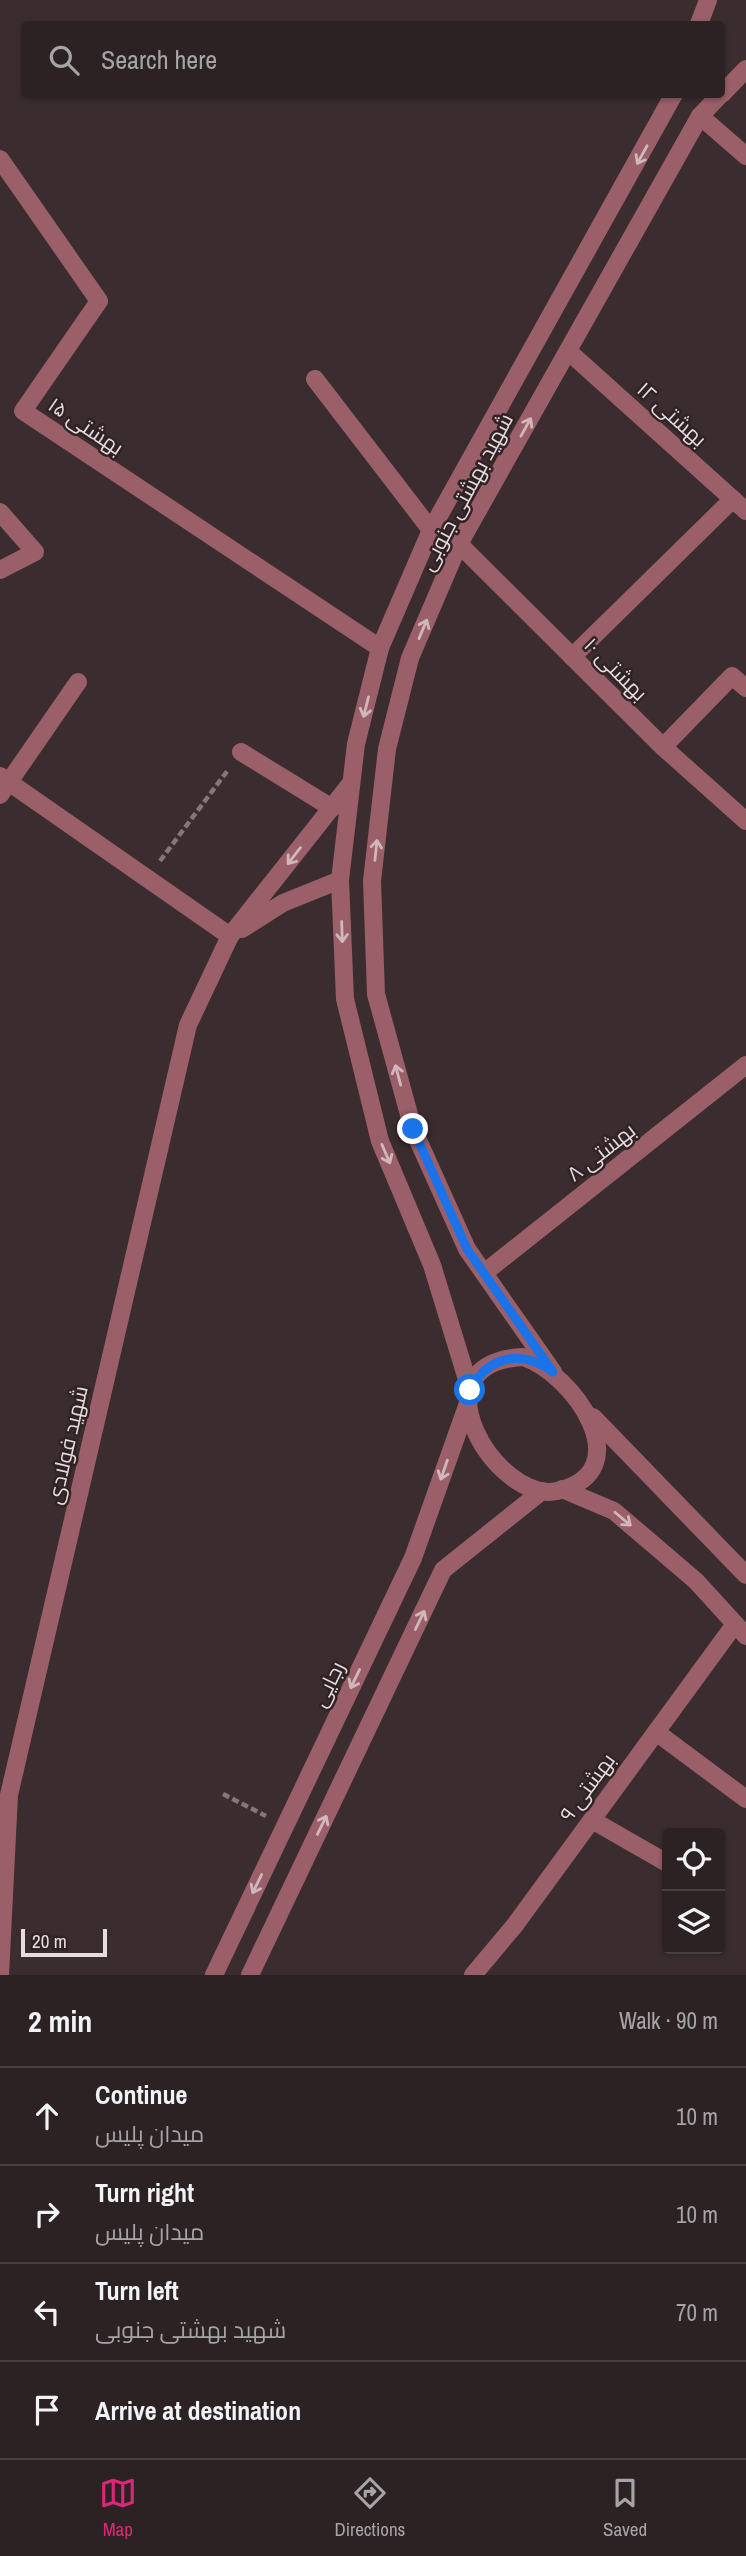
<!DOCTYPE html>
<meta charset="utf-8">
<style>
:root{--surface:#2c2223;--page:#342a2b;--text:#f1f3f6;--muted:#a6a4a6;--line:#483f41;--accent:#db2777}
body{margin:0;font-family:"Archivo Narrow",Cairo,sans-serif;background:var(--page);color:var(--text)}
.controls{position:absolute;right:21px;bottom:21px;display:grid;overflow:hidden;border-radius:7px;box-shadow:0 2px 5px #0004}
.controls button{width:63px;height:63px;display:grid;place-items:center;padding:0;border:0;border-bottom:2px solid var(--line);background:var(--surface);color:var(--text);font:35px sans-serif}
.scale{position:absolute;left:21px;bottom:18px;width:86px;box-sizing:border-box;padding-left:7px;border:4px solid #e7ddde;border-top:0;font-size:19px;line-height:24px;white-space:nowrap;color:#e7ddde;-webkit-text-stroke:5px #312325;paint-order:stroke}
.stop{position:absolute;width:21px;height:21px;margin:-16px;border:5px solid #1a73e8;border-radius:50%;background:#fff}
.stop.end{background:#1a73e8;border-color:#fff;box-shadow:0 2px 7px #0008}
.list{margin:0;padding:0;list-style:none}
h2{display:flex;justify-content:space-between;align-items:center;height:91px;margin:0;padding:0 28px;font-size:30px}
h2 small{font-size:23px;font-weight:400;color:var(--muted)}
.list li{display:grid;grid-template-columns:46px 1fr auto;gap:21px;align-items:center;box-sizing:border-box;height:98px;padding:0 28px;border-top:2px solid var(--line)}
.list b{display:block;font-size:26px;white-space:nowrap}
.list p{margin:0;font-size:23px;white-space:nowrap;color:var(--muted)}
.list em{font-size:23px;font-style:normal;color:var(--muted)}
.icon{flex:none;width:38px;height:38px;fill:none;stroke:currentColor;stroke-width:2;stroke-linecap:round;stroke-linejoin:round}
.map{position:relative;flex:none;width:746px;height:1975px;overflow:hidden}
.search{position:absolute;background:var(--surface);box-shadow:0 2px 5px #0004;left:21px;right:21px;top:21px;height:77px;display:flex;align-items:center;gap:18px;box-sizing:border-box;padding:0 24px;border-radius:7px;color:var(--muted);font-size:26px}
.sheet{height:483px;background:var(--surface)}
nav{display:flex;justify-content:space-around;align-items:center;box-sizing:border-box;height:98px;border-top:2px solid var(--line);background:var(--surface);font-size:19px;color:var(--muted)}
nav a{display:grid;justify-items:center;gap:4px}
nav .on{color:var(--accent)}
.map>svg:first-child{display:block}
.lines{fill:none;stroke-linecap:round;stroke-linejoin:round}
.path{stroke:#837779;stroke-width:4.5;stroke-dasharray:7 3.5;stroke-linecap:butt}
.minor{stroke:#9a5f68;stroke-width:18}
.oneway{stroke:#d0b7bb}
.route{stroke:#1a73e8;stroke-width:9}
.labels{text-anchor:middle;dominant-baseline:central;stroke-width:5;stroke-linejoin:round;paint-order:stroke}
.street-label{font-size:21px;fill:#e7ddde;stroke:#312325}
</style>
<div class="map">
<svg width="746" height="1975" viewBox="0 0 746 1975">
<rect width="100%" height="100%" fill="#3b2d2f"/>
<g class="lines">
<g class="path">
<path d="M160,861L228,770"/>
<path d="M223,1794L266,1816"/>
</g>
<g class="minor">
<path d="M699,24L708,0"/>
<path d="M722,94L746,69"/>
<path d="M700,116L746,156"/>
<path d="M0,159L99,301L23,411L380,648"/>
<path d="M568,351L746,511"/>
<path d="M315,379L431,530"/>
<path d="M0,512L35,552L0,570"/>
<path d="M459,544L663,747L746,821"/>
<path d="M572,657L733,499"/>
<path d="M663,747L732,676L746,688"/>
<path d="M241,752L332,808"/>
<path d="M0,776L230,936"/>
<path d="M0,795L78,682"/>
<path d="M242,929L283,903L340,880"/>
<path d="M484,1273L746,1065"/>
<path d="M523,1357C573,1373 642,1471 557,1491C498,1504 410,1363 523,1357Z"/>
<path d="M553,1372L467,1249L413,1129L376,994L372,881L387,749L410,658L459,544L700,116L721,94"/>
<path d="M470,1389L432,1265L380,1141L345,999L340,880L356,744L380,648L431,530L674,94"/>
<path d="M593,1417L746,1575"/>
<path d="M562,1489L614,1511L696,1581L746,1636"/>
<path d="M656,1732L746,1799"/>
<path d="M592,1820L667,1863"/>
<path d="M0,1975L9,1795L188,1025L230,936L351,783"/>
<path d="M214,1975L413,1558L467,1406"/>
<path d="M250,1975L443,1570L542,1491"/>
<path d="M473,1975L515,1925L735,1624"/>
</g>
</g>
<defs><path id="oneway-shaft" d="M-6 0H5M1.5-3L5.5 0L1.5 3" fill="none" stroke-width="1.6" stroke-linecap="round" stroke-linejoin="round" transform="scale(1.75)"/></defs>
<g class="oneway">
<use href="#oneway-shaft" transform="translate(642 155) rotate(119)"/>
<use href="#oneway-shaft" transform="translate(526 427) rotate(-61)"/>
<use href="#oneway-shaft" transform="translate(423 629) rotate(-67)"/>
<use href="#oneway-shaft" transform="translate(366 707) rotate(104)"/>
<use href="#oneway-shaft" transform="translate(376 850) rotate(-84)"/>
<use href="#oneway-shaft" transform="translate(294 856) rotate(128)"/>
<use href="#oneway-shaft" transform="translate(342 932) rotate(88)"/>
<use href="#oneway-shaft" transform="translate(398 1075) rotate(-105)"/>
<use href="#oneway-shaft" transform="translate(386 1154) rotate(67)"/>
<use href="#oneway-shaft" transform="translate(444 1470) rotate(109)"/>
<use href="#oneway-shaft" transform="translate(623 1519) rotate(40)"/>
<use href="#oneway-shaft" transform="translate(420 1620) rotate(-64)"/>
<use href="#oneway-shaft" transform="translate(355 1679) rotate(116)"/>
<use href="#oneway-shaft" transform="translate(322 1825) rotate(-64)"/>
<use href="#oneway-shaft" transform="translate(257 1884) rotate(116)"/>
</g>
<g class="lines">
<path class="route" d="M413,1129L467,1249L553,1372C522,1349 489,1355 470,1390"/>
</g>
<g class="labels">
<g class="street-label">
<text transform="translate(672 414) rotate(42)">بهشتی ۱۲</text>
<text transform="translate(86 426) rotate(34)">بهشتی ۱۵</text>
<text transform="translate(466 492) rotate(-62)">شهید بهشتی جنوبی</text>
<text transform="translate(616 669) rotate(45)">بهشتی ۱۰</text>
<text transform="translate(601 1152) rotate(-38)">بهشتی ۸</text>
<text transform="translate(67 1445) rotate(-77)">شهید فولادی</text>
<text transform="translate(328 1684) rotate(-64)">رجایی</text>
<text transform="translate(587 1787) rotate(-54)">بهشتی ۹</text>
</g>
</g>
</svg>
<div class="controls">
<button><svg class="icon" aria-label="locate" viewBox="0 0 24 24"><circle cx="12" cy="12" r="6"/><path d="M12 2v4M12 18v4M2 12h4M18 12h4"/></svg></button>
<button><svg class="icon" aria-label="layers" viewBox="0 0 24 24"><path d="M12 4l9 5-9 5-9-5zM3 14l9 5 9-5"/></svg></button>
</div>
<div class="scale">20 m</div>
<div class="stop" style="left:470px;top:1390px"></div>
<div class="stop end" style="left:413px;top:1129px"></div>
<div class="search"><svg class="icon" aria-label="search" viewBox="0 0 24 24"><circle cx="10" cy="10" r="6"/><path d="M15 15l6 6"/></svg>Search here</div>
</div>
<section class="sheet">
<h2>2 min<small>Walk · 90 m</small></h2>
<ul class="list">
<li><svg class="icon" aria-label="ahead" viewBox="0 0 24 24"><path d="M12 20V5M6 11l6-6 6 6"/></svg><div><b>Continue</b><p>میدان پلیس</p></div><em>10 m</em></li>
<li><svg class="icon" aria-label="right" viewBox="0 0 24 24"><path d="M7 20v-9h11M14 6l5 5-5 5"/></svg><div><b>Turn right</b><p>میدان پلیس</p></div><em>10 m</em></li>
<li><svg class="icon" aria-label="left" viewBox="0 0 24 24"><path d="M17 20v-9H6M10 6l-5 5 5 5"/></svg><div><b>Turn left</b><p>شهید بهشتی جنوبی</p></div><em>70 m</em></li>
<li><svg class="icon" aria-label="arrive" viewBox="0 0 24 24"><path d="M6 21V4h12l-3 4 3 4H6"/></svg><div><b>Arrive at destination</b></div></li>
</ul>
</section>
<nav>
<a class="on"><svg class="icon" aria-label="map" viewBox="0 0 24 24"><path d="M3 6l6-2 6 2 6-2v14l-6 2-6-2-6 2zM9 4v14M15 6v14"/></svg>Map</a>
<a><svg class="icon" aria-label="directions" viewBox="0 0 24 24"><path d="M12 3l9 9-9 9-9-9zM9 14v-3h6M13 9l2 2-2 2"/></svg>Directions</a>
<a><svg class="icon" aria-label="saved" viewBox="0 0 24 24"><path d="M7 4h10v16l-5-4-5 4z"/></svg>Saved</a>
</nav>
